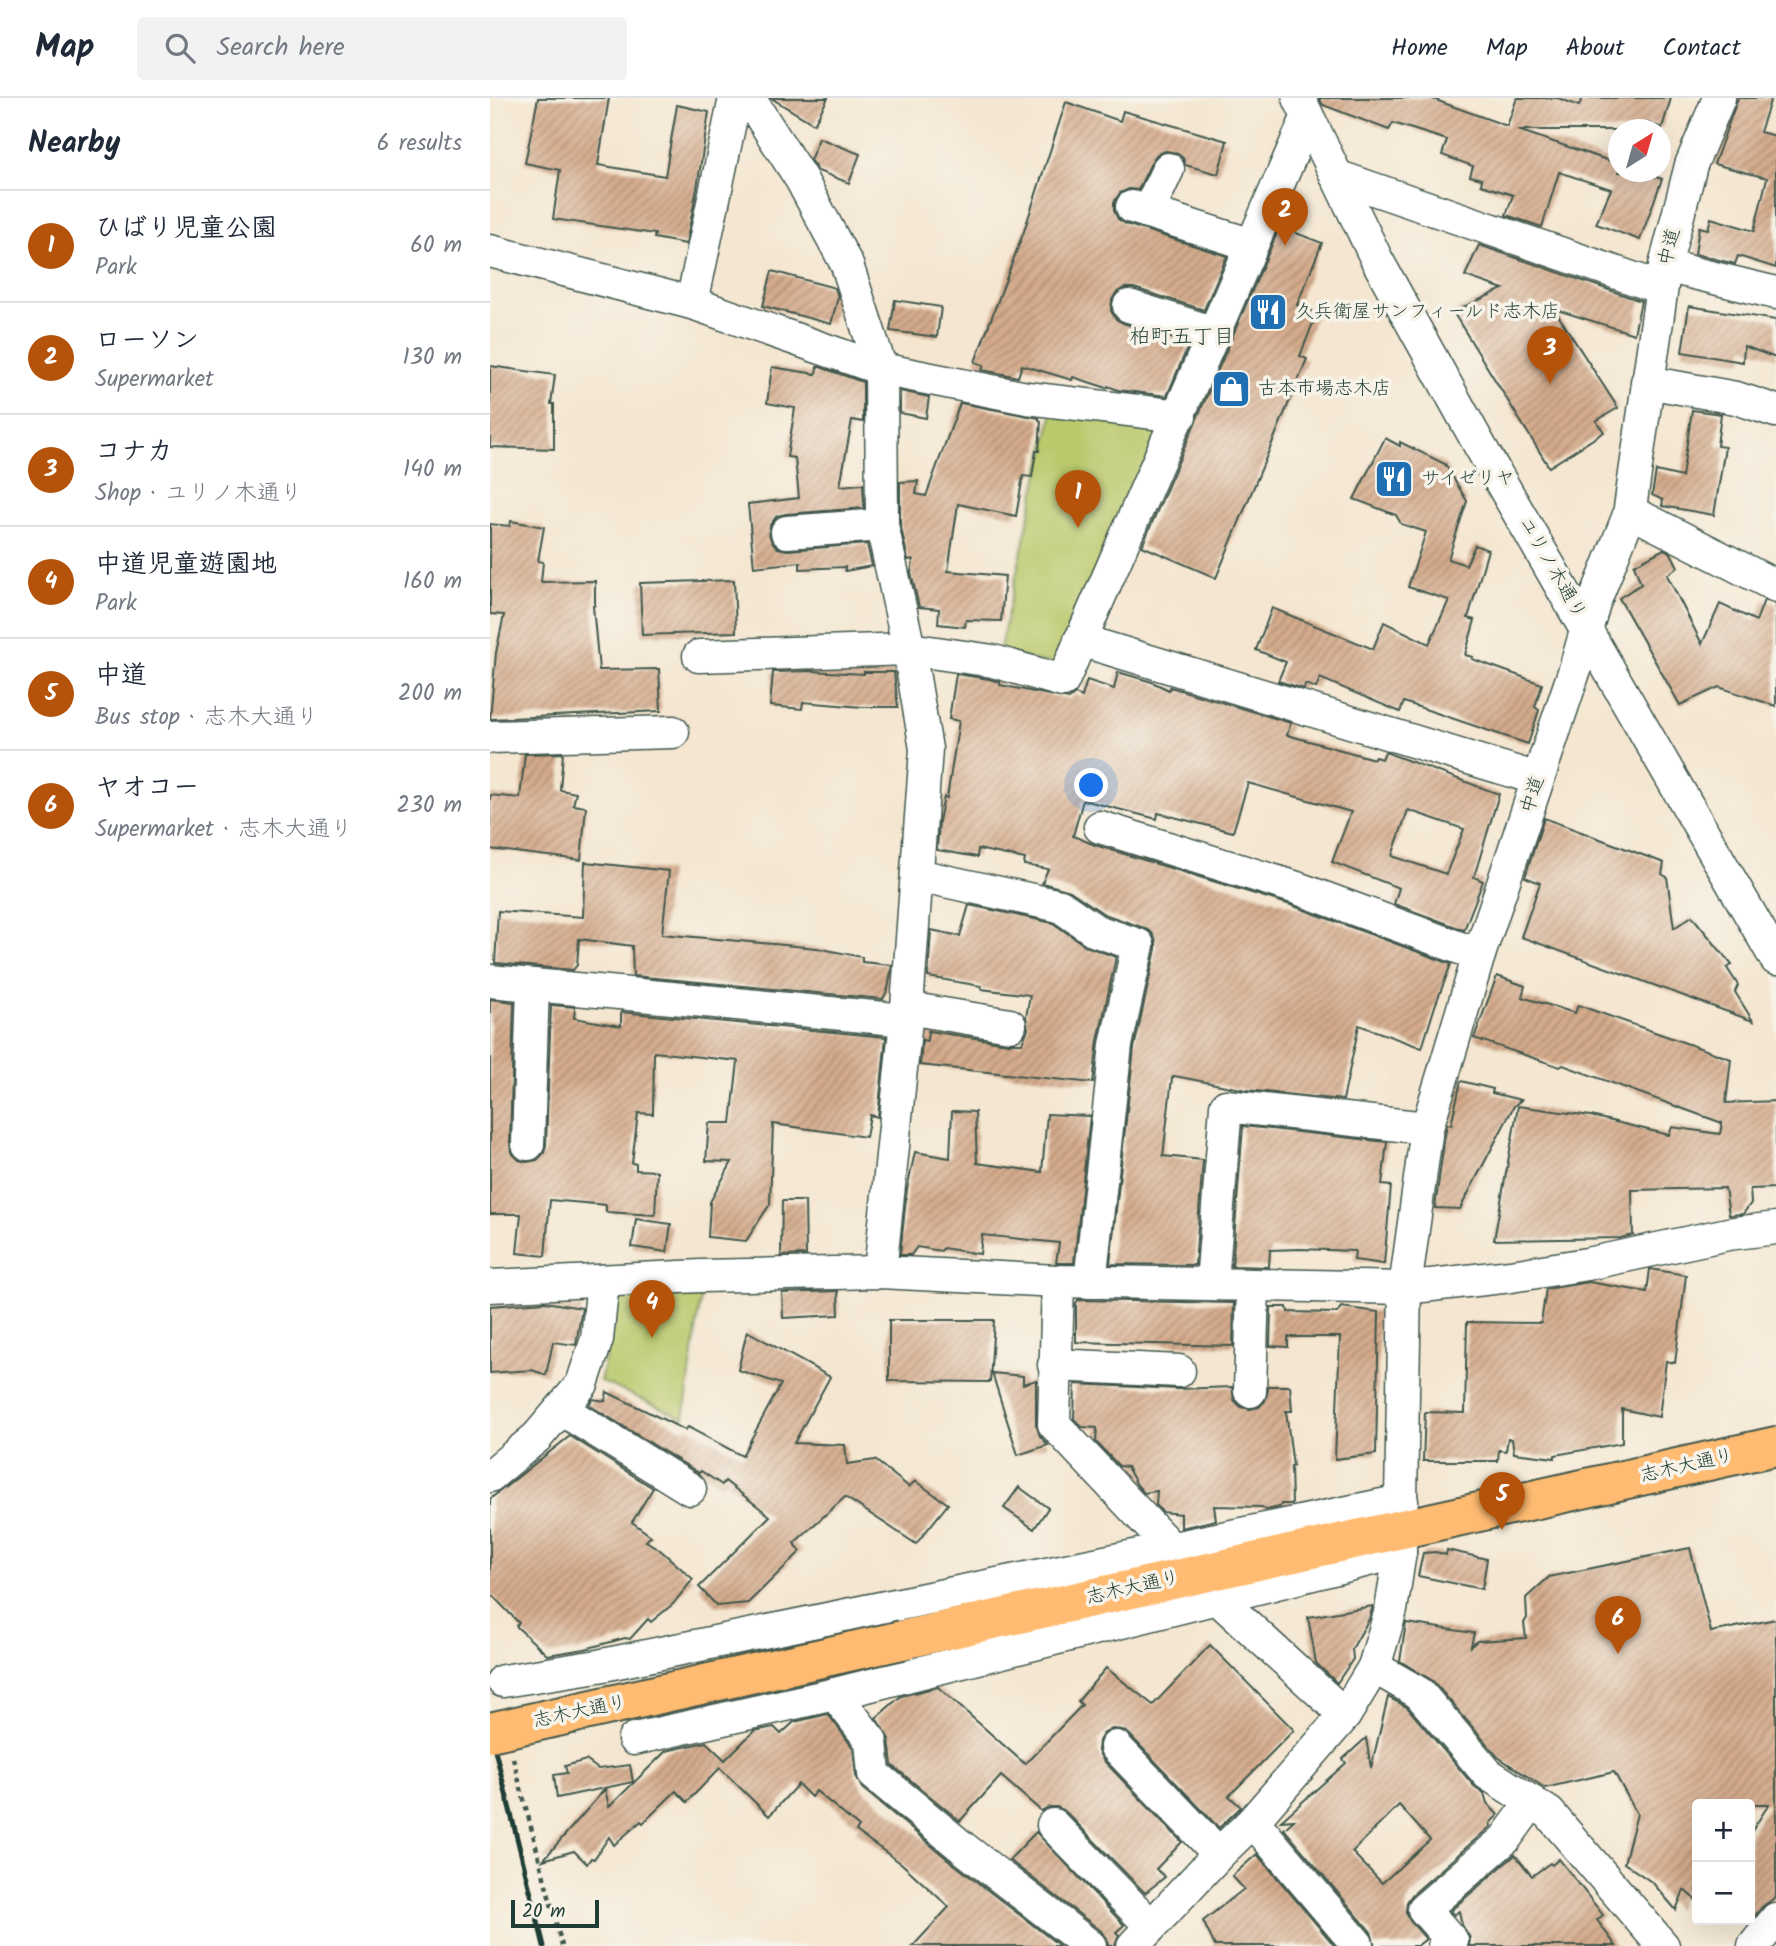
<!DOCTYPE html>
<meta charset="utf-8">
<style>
:root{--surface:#fff;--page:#f2f2f3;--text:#1f2937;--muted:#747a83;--line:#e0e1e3;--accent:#b45309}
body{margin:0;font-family:Kalam,"Klee One",sans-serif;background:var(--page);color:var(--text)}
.controls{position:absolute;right:21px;bottom:21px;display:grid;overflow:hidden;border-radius:7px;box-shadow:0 7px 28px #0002}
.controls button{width:63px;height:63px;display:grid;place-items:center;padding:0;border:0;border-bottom:2px solid var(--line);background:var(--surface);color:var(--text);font:35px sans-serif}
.compass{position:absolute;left:1118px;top:21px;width:63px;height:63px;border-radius:50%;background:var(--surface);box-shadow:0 7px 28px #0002;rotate:37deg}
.scale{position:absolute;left:21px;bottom:18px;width:88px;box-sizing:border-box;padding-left:7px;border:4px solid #1f3d34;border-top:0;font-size:19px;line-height:24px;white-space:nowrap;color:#1f3d34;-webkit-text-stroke:5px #f7f3e8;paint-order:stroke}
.you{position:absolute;left:602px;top:688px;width:24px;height:24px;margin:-18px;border:5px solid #fff;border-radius:50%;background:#1a73e8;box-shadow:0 0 0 10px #1a73e833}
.badge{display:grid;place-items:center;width:46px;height:46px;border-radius:50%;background:var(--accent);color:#fff;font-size:23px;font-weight:700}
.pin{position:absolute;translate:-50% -58px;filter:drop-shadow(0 2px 4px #0008)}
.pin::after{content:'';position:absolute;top:37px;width:24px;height:21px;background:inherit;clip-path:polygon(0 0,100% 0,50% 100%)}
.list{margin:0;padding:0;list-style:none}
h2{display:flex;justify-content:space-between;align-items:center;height:91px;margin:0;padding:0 28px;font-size:30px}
h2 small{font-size:23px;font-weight:400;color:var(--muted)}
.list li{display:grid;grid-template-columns:46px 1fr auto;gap:21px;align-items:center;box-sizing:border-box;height:112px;padding:0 28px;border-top:2px solid var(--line)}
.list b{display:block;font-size:26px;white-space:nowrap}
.list p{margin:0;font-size:23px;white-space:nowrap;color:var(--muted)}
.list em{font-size:23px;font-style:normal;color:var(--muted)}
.icon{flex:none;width:38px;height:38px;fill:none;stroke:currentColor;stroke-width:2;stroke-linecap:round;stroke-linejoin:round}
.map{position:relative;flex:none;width:1286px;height:1848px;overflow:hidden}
header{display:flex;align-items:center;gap:42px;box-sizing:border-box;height:98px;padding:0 35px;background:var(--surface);border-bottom:2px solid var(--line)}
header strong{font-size:33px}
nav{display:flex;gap:38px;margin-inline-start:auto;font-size:24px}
.search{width:490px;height:63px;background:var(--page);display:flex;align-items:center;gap:18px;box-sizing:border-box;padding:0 24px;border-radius:7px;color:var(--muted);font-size:26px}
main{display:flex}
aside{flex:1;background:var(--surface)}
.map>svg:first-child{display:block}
.park{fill:#bac96c;stroke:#6c8350;stroke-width:2}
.building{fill:url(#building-hatch);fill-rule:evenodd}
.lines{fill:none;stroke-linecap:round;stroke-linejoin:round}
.minor-casing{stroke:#3f564b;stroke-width:35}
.major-casing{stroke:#3f564b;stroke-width:42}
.path{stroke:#3f564b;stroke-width:4.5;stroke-dasharray:5 5;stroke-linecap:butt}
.minor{stroke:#fff;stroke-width:32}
.major{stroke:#ffbb71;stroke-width:38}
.rail{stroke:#1f3d34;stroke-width:5}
.major-bridge-casing{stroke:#3f564b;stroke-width:42;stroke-linecap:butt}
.major-bridge{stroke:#ffbb71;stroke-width:38}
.labels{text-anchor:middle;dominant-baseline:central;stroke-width:7;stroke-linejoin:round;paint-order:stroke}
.street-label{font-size:19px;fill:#1f3d34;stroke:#f7f3e8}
.poi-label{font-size:19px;fill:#1f3d34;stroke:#f7f3e8;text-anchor:start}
.neighbourhood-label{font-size:21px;fill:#1f3d34;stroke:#f7f3e8}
</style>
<header>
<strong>Map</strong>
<div class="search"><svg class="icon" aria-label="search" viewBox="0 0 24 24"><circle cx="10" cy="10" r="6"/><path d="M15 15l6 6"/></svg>Search here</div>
<nav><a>Home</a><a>Map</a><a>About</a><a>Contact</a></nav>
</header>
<main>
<aside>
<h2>Nearby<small>6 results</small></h2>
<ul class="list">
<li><span class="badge">1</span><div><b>ひばり児童公園</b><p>Park</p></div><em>60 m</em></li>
<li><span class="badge">2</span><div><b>ローソン</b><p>Supermarket</p></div><em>130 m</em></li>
<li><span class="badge">3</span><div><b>コナカ</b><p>Shop · ユリノ木通り</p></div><em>140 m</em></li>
<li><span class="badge">4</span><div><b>中道児童遊園地</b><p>Park</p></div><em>160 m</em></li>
<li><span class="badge">5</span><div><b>中道</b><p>Bus stop · 志木大通り</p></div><em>200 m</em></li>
<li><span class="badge">6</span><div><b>ヤオコー</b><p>Supermarket · 志木大通り</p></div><em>230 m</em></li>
</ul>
</aside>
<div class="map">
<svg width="1286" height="1848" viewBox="0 0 1286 1848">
<defs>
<pattern id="building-hatch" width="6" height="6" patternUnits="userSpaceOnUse" patternTransform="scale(1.75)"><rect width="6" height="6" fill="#d5ab8c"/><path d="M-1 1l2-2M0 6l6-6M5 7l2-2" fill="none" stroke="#ac8c73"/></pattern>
</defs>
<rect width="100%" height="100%" fill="#f7f3e8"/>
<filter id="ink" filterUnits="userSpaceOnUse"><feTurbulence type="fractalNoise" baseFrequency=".0143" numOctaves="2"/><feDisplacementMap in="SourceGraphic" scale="14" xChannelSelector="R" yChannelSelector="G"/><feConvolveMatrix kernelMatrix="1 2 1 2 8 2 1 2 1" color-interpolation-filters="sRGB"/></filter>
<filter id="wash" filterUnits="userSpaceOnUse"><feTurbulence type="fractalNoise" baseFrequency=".00686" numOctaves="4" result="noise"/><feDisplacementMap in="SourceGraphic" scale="28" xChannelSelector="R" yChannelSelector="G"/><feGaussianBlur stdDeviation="1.57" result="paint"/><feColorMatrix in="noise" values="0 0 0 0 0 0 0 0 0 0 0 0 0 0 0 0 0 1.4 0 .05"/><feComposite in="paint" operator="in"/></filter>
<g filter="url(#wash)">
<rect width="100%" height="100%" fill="#f4e6d0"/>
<g class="park">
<path d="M565,304L690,318L566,567L509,554Z"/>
<path d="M212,1190L194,1320L110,1283L130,1196Z"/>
</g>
<g id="blocks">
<g class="building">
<path d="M48,0H119L108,67L175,78L187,7L219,14L207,90L196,146L164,140L165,136L63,121L70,72L35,65Z"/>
<path d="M281,0H338L324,26Z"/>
<path d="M829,0H940L1017,28L1027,0H1068L1089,8L1093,0H1181L1172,30L1158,25L1156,32H1028L1129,66V74H1150L1172,81L1150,142L1106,126L1121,91L1069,74L1052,129L1016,117L1023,97L991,87L992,81L980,78L983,68L952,57L957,42L903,25L899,32L833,7Z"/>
<path d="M1248,0H1281L1270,34L1286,38V170L1248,158L1245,166L1205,156L1209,129L1218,131L1221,120L1264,133L1277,80L1224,66Z"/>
<path d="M576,4L630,23L633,13L737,43L728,76L695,67L693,60L686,55L676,53L667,56L662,63L648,92L639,91L630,95L624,104V112L628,121L636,126L737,158L714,212L644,190H634L626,195L622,202L621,213L626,221L633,225L699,246L677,298L628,292L618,288L617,290L583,279L582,282L532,267L528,279L492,272L494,267L485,264L534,133Z"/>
<path d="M329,40L370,56L359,85L328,73L320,62Z"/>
<path d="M793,121L804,128L806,135L832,145L807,207L827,215L810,258L817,261L726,480L652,448Z"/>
<path d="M989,147L1151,203L1144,236L1064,211L1128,310L1106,323L1114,334L1059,369L963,214L1013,191L975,178Z"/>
<path d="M282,173L345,190L348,199L341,226L273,208Z"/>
<path d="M405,202L451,209L447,239L400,233Z"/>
<path d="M1199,208L1286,222V260L1254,248L1253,264L1192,254Z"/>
<path d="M0,268L65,277L61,306H64V351L0,349Z"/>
<path d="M282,269L326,276L327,269H330L373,284V324L362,322L350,388L373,386L374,410L296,416L287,418L280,427L279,436L282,444L288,450L298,452L377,446L382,468L355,473V469L310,471V464L264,469L258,406L309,400L305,360L297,359L305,310L277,305Z"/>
<path d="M410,293L439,299L436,320L410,315Z"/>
<path d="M470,305L549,320V322L551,323L549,353H546L542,379L533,378L526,418L468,406L458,473L515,478L511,523L476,522L475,529L448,526L449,511L429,509L421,475L423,461L418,462L410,425V384L428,383L426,396L436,398Z"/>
<path d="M1202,312L1231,316L1227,348L1235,349L1224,417L1172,408L1173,402L1162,397L1166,373L1192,379Z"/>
<path d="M895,340L910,348V344L955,366L977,403L958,461L976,467L985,447L998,452L978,520L985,522L975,557L983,559L982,561L1052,586L1045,609L1049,612L1038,646L914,604L910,614L830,580L826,590L815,586L814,591L788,583L796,564L766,552L782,510L883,551L894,524L939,546L959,502L918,489L936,434L911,426L906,417L864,401Z"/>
<path d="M21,423L54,429L48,463L53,464L51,484L105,483V507L103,508L109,572L169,571L171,613L0,621L6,555L14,517L0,516V426L20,428Z"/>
<path d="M1174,451L1181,455L1188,469L1177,477L1212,546L1230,506L1266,523L1274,502L1286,506V608L1229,589L1190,607L1129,500L1151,486L1144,467Z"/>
<path d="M244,482L246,534L152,537L150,485Z"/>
<path d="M321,573L374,576V574H404L408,609H372L313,604L312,611L280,608L283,574Z"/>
<path d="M628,574L662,584L679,592L680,589L801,625L797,637L884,661L885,659L892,661L895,654L1009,696L984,779L993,783L974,832L904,806L909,790L842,764L861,714L758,685L743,734L668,715L667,721L593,702L583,738L605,747L801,807L961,866L945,908L932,950L869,927L853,1002L756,992L685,978L682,980L673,1058L713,1062L705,1167L620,1166L644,950L666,851V843L662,835L654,830L614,816L580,793L552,785L558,771L534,767L535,761L488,751L487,759L447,752L449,723L454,699L457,700L469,623L459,621L466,576L499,581L510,584V587L579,601L585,596L592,599L597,582L624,591ZM918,712L974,731L956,776L902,758Z"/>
<path d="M73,655L70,692L86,695L83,707L96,709L91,762L0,751V697L30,700L35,656Z"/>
<path d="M1054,720L1174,765L1172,776L1177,779L1184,830L1202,818L1242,867L1237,870L1248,887L1245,894L1263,923L1031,839L1050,785L1035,779Z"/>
<path d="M95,764L179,773L172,836L327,850L372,859V864L402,867L398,891L393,901L143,878L142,848L89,841L87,867L83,872L5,865L8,813L93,819Z"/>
<path d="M479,807L563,825L596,848L626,859L608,943L603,985L430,967L432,942L437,943L438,933L518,945H532L538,931L536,919L540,897L491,891V888L438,879L441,832L470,838Z"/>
<path d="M1007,878L1035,888L1032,899L1085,915L1088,907L1241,961L1236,1005L1286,1003V1090L1260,1091L1261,1105L1253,1116L1239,1117L1235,1090L1142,1092L1143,1137L1130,1140L1004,1142L1028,1008L1101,1018L1179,1037L1182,1029L1230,1036L1232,1025L1073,967L1070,969L984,940Z"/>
<path d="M0,901L24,904L20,1045L22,1055L29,1062L37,1064L47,1062L54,1055L56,1047L61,907L85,909L84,920L131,928V914L396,939L388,1019L380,1017L376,1039L283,1026L280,1106L256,1143L218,1139L220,1104L242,1064L216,1063L219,1025H241L248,963L164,954L163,1016L148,1015L142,1065L146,1066V1072L167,1073L165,1117L116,1114V1107L60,1102L55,1158L27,1155L31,1116H0Z"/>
<path d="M971,983L1003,991L1002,995L1031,1002L1024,1008L970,1111L945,1110L955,1037L957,1026L961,1027Z"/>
<path d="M462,1013L485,1014L487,1065L552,1074L557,1016L600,1018L584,1165H566L569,1145L492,1137L490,1156L453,1150L451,1153L427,1149L421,1157H410L417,1091L425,1054L460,1060Z"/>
<path d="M753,1028L897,1044L892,1087L901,1088L894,1166L864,1162L865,1153L810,1151L780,1152L779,1169L742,1168Z"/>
<path d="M292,1103H315L316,1157L291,1158Z"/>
<path d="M146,1121L181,1126L177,1154L142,1149Z"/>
<path d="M1160,1171L1196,1177L1185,1265L1176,1263L1169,1319L1132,1311V1345L1065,1357V1360L1024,1355L1022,1341L1018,1340L1016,1353L1009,1352L1008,1363H933L935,1314L975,1315L977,1224L1051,1225L1056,1191L1099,1184L1157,1194Z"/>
<path d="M348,1193L349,1217L293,1220L292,1195Z"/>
<path d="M588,1202L744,1205L743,1248L586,1244V1205Z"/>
<path d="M55,1204L92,1210L86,1247L63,1244L56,1277L42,1272L0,1275V1208Z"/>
<path d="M781,1209H797L798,1214L847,1215L851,1209L889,1214L886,1356L845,1361L850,1239H798V1249L780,1248Z"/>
<path d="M399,1222H504L500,1284L399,1283Z"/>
<path d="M257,1233L340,1279L304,1345L355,1347L357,1366L385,1362L419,1389L425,1383L458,1406L426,1446L355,1399L304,1445L311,1453L258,1505L227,1508L209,1489L280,1418L235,1383L232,1387L211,1373L209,1375L99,1307L103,1301L115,1303L117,1294L195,1332L198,1329L252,1358L291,1286L248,1272Z"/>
<path d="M502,1275L533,1278V1286L546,1282V1326L550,1338L558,1347L528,1357Z"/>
<path d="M585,1286L688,1291L742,1289L744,1302L751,1309L760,1311L769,1309L775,1303L779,1288H800L802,1313H796L803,1368H801L802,1406H791L790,1409L776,1412L772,1409L724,1408L726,1422L691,1430V1416L672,1414L666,1407L667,1393L654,1395L647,1387L637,1369L629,1368L606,1344L607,1330L592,1329L584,1321Z"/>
<path d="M80,1338L163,1390L142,1424L161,1438L156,1443L169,1451L203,1481L183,1506L161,1524L158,1521L140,1541L135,1540L95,1551L57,1557L26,1528L29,1525L0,1495V1401Z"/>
<path d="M529,1389L558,1410L544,1431L514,1410Z"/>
<path d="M1200,1450L1221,1534L1286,1521V1799L1272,1809L1260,1824V1736L1279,1706H1207V1803L1194,1792L1186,1812L1163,1785L1134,1765L1147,1716L1124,1674L1055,1690L1008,1659L943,1583L910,1563L916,1525L984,1535L981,1548L987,1543L1036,1540L1034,1525L1037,1520L1036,1500L1059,1479Z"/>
<path d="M957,1452L997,1461L992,1491L928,1478L933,1455L946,1454L956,1457Z"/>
<path d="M883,1508L879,1521L862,1551L863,1561L847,1585L826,1565L818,1519Z"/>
<path d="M720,1547L804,1632L739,1698L751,1709L729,1730L639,1636L632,1632L622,1631L613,1636L609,1643L608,1653L613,1662L692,1744L666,1771L675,1779L655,1795L576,1714L567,1709H559L551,1713L511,1678L470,1723L402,1667L399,1641L386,1620L411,1598L448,1589L535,1666L592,1607L588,1603L616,1570L663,1607Z"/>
<path d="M898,1599L917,1609L984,1688L994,1695L997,1705L1008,1717L1000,1725L1001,1728L922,1797L917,1804L916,1814L920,1823L936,1841L927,1848H885L881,1834L794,1731L804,1722L791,1723L856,1665L853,1661L876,1640L881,1670ZM909,1707L940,1742L892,1785L862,1754Z"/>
<path d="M338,1616L363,1650L366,1678L372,1690L460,1763L570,1848H423L459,1809L412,1766L366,1733L369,1729L326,1693L321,1699L308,1686L279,1718L230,1670L197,1704L186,1693L153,1725L151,1723L124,1747L119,1739L104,1761L101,1760L97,1766L84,1753L53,1762L115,1691L119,1709L176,1653L216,1644L235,1662L264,1633L284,1629L291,1636L304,1624Z"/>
<path d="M96,1662L108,1671L140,1667L143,1684L67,1700L64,1677L77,1675L75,1668Z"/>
<path d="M546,1734L634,1827L626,1834L629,1837L625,1848H618L617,1840L611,1833L519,1762Z"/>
<path d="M767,1756L845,1848H725L713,1823L754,1791L742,1778Z"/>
<path d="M1025,1757L1042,1778L1060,1765L1062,1767L1069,1761L1113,1817L1107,1822L1126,1848H979L980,1840L972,1827L969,1813L964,1817L960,1813Z"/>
</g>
</g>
</g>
<g filter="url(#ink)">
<use href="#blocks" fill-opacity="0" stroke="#3f564b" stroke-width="2"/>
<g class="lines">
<g class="minor-casing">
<g id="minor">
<path d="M259,0L311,81L357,167L391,271L392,427L419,551L436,651L416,922L390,1174"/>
<path d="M809,0L887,162L990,348L1286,861"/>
<path d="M846,78L1171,190"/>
<path d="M642,109L762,147"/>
<path d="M658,114L678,71"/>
<path d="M0,153L202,205L391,271L537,300L690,318"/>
<path d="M1175,168L1286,195"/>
<path d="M202,205L245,0"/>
<path d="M639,208L725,235"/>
<path d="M1157,284L1246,300L1286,313"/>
<path d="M1139,417L1153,420L1286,488"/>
<path d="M297,434L392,427"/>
<path d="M590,542L1048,681"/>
<path d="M209,558L419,551L503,563L573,583L817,20"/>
<path d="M0,639L183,634"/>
<path d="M610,729L807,790L989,857"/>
<path d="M427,777L570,808L606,833L648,847L626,947L600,1184"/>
<path d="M0,883L416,922"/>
<path d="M417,910L520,927"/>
<path d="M38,1046L43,887"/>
<path d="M568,1183L564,1326L681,1450"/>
<path d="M722,1185L736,1008L937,1030"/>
<path d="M0,1188L211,1178L390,1174L568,1183L915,1190L1021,1178L1097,1166L1238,1136L1286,1130"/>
<path d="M564,1267L689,1273"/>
<path d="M760,1293L763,1187"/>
<path d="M71,1311L200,1391"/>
<path d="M0,1378L47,1339L92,1286L107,1241L113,1183"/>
<path d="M726,1499L855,1617"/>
<path d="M884,1569L929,1595L998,1676L1059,1715L1173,1848"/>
<path d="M13,1583L108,1568L912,1403"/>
<path d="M345,1596L381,1643L384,1676L472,1749L600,1848"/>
<path d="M144,1641L345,1596L910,1454"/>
<path d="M626,1649L729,1756"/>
<path d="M763,1723L867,1846"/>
<path d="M563,1727L661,1828"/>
<path d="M643,1848L729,1756L763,1723L855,1617L884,1569L901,1512L910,1454L915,1190L937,1030L989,857L1086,568L1104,505L1139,417L1175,168L1201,67L1229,0"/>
<path d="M954,1848L962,1843L934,1811L1015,1741L1042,1704"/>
<path d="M1264,1848L1286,1821"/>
</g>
</g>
<g class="major-casing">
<path id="major" d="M412,1542L1286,1348"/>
</g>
<path class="path" d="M23,1660L72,1848"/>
<use href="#minor" class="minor"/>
<use href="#major" class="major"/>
<path class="rail" d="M0,1632L54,1848"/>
<g class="major-bridge-casing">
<path id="major-bridge" d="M0,1634L412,1542"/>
</g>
<use href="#major-bridge" class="major-bridge"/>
</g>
</g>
<defs>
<g id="restaurant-square" transform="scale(2.0125)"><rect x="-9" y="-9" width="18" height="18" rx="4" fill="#1f6fb2" stroke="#f7f3e8"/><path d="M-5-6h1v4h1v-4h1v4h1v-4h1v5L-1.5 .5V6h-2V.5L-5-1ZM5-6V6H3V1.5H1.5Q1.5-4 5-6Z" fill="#fff"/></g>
<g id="shop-square" transform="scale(2.0125)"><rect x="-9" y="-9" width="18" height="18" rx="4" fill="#1f6fb2" stroke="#f7f3e8"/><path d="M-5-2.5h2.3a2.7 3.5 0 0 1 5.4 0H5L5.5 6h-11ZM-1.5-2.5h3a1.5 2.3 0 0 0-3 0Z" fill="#fff"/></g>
</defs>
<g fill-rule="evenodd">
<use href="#restaurant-square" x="778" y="214"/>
<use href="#shop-square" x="741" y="291"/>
<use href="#restaurant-square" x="904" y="381"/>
</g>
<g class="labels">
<g class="street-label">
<text transform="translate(1180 149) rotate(-76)">中道</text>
<text transform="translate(1062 470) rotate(60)">ユリノ木通り</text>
<text transform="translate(1043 697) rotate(-72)">中道</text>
<text transform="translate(1197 1368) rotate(-13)">志木大通り</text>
<text transform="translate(643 1490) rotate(-13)">志木大通り</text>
<text transform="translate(90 1614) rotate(-12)">志木大通り</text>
</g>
<g class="poi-label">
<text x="805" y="214">久兵衛屋サンフィールド志木店</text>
<text x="768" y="291">古本市場志木店</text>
<text x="931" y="381">サイゼリヤ</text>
</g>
<g class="neighbourhood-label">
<text x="692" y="239">柏町五丁目</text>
</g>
</g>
</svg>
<div class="controls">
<button>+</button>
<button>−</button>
</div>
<svg class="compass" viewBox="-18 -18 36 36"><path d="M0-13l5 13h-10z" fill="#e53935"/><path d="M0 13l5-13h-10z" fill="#747a83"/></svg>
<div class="scale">20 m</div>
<div class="you"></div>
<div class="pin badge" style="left:588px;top:430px">1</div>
<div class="pin badge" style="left:795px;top:148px">2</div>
<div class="pin badge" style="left:1060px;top:286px">3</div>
<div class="pin badge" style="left:162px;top:1240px">4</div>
<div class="pin badge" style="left:1012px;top:1432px">5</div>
<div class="pin badge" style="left:1128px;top:1556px">6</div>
</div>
</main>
